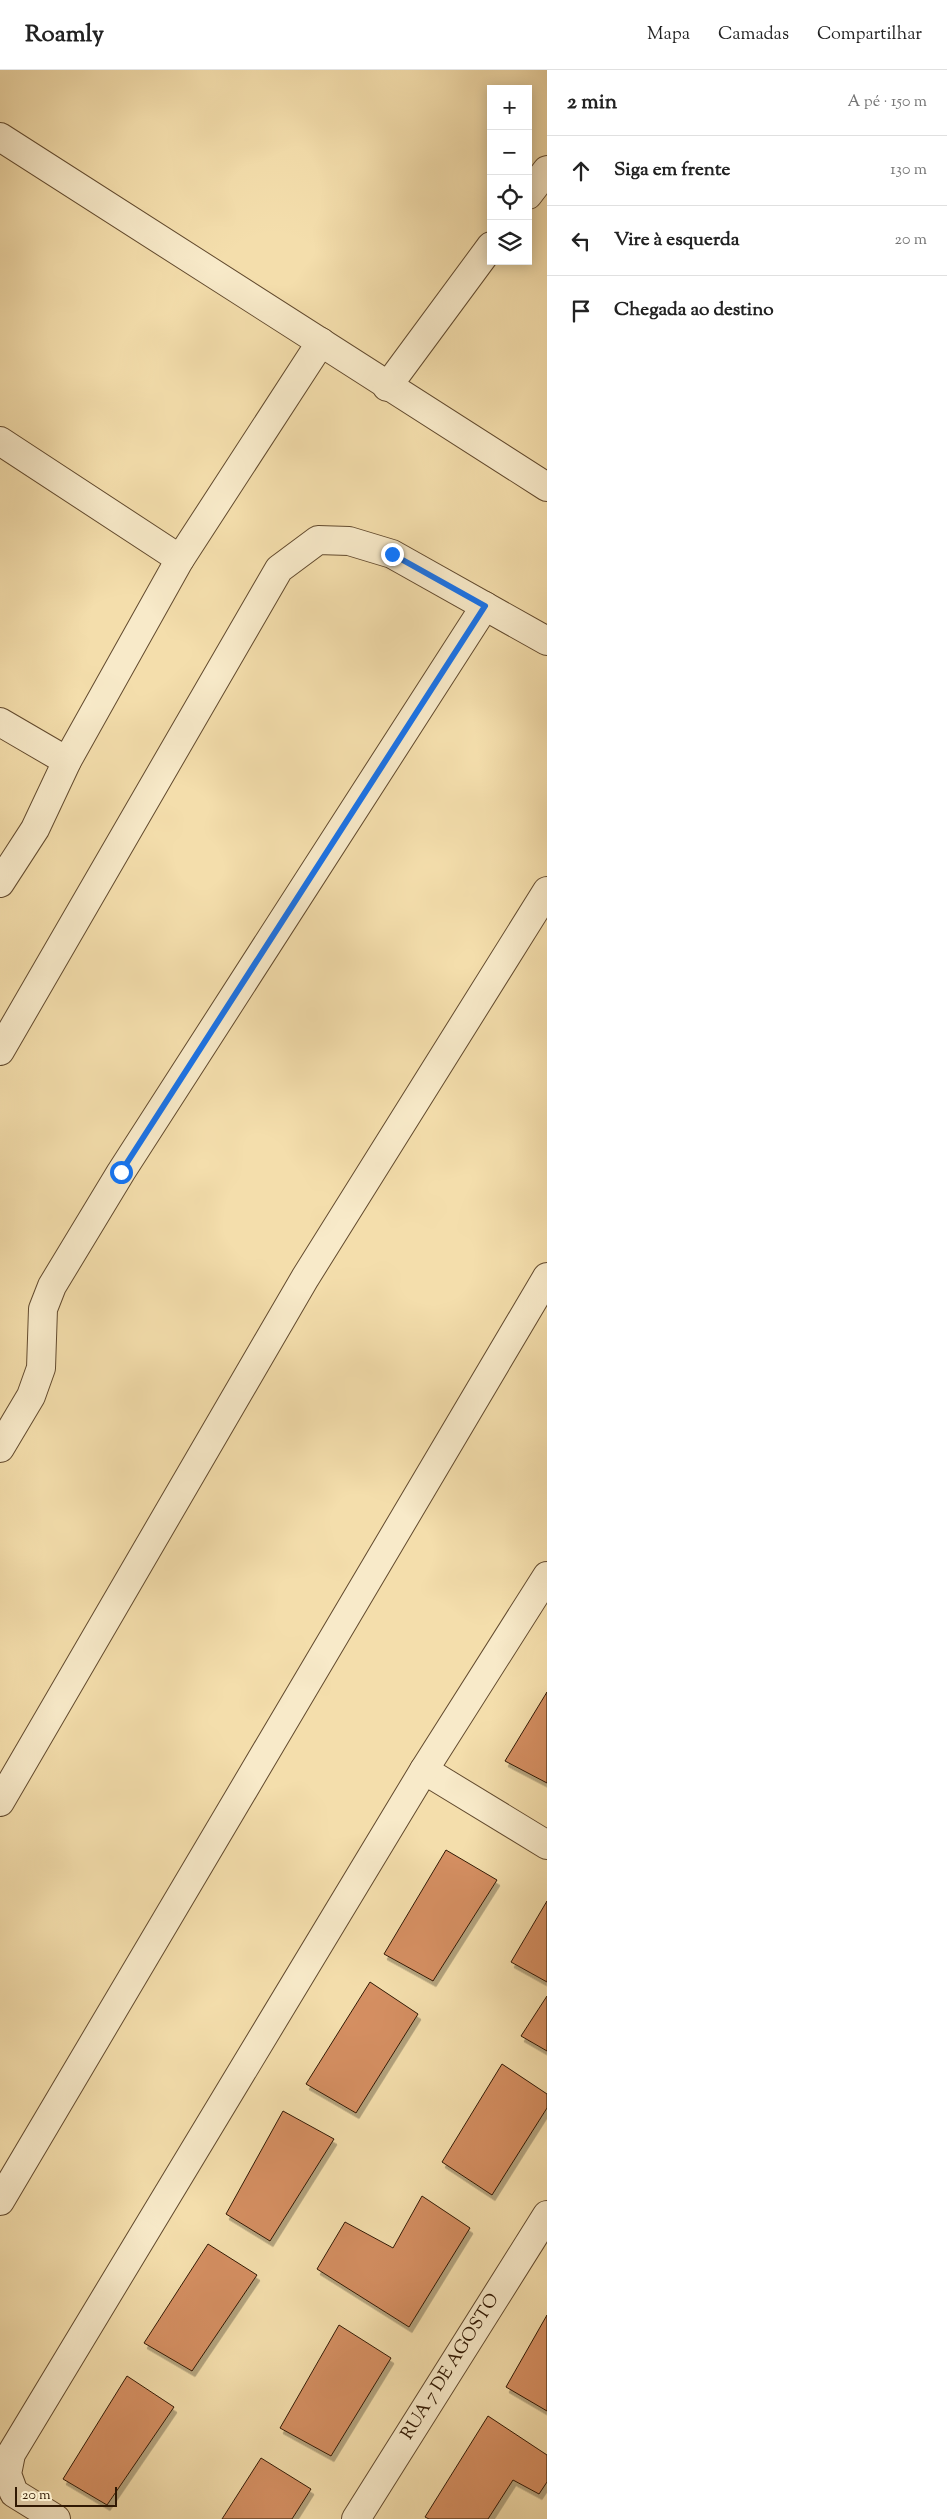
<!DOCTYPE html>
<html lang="pt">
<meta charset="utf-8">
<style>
:root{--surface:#fff;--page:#f6f6f6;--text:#222;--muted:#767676;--line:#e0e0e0}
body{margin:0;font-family:"Sorts Mill Goudy",serif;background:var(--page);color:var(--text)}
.controls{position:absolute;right:15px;top:15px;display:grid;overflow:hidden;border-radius:0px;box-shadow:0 2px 12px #0003}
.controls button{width:45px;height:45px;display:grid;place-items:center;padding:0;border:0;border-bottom:1px solid var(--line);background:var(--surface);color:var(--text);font:25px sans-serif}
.scale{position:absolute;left:15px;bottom:12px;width:102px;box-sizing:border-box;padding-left:5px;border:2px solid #311904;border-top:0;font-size:14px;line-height:18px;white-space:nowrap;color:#311904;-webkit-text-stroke:4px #f8eac9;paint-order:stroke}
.stop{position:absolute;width:15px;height:15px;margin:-11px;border:4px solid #1a73e8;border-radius:50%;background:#fff}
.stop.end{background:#1a73e8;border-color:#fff;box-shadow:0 1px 5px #0008}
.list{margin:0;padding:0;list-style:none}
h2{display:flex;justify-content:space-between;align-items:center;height:65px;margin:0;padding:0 20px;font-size:21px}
h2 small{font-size:16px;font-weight:400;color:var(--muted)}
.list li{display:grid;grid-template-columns:32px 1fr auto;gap:15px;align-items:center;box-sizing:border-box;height:70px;padding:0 20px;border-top:1px solid var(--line)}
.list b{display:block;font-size:19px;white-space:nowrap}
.list em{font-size:16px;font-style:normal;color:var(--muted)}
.icon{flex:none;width:28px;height:28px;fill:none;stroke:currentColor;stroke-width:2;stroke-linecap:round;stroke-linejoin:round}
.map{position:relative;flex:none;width:547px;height:2449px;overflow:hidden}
header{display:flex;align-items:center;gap:30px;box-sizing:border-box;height:70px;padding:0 25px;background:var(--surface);border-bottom:1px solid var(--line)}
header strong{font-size:24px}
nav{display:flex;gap:28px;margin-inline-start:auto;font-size:18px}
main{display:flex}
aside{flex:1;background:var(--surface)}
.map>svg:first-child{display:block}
.building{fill:#d58f62;stroke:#311904;filter:url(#shadow)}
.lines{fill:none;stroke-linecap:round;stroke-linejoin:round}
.minor-casing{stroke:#624a2e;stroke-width:30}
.minor{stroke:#f8eac9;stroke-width:28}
.route{stroke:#1a73e8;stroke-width:6}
.labels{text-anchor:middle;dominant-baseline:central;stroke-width:4;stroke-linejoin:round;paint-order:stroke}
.street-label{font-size:18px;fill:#311904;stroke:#f8eac9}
</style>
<header>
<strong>Roamly</strong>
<nav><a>Mapa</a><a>Camadas</a><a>Compartilhar</a></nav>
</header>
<main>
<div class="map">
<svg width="547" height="2449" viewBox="0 0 547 2449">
<defs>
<filter id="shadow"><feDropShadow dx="3" dy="5.5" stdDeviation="0" flood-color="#0004"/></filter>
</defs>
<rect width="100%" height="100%" fill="#f4deac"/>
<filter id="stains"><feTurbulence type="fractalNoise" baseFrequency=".004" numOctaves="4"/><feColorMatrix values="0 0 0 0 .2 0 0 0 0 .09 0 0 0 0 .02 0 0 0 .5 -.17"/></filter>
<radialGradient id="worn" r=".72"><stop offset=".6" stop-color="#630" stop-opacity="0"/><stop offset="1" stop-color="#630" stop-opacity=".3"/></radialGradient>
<g class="building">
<path d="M547,1622V1713L505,1691Z"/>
<path d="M446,1780L497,1810L433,1911L384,1884Z"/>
<path d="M547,1831V1912L511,1892Z"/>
<path d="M370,1912L418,1944L356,2043L306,2014Z"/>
<path d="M547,1926V1981L521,1966Z"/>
<path d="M502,1994L547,2024V2038L492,2125L442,2092Z"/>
<path d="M283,2041L334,2069L270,2171L226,2144Z"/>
<path d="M422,2126L470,2158L409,2257L317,2199L345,2152L393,2178Z"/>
<path d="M208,2174L257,2205L192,2301L144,2273Z"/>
<path d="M547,2245V2341L506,2317Z"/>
<path d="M339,2255L391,2288L331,2386L280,2358Z"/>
<path d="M127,2306L174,2337L107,2435L63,2409Z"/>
<path d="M488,2346L547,2385V2412L539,2424L513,2410L488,2449H429L425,2447Z"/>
<path d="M261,2388L311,2419L292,2449H222Z"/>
</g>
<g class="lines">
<g class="minor-casing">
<g id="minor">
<path d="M0,67L547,417"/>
<path d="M528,125L547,100"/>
<path d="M387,317L491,176"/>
<path d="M0,371L180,489"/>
<path d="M0,652L67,691"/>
<path d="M0,813L35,759L67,691L180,489L321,272"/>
<path d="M0,981L279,499L318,470L349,471L392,484L547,571"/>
<path d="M0,1378L31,1326L41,1298L43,1239L52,1216L121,1102L485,536"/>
<path d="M424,1700L547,1775"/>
<path d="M0,1732L305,1208L547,821"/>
<path d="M0,2131L547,1207"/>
<path d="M56,2449L14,2423L7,2404L11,2384L424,1700L547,1506"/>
<path d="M356,2449L547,2145"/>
</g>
</g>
<use href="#minor" class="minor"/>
</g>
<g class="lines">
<path class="route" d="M121,1102L485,536L392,484"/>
</g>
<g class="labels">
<g class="street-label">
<text transform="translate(451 2297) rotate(-58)">RUA 7 DE AGOSTO</text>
</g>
</g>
<rect width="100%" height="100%" filter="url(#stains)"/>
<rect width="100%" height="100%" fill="url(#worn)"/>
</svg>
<div class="controls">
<button>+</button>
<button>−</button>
<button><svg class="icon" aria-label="locate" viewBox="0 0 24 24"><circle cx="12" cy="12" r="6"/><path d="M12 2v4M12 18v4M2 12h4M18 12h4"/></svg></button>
<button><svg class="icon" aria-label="layers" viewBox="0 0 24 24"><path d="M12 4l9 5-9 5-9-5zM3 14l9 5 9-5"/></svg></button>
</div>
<div class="scale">20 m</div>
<div class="stop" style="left:121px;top:1102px"></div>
<div class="stop end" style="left:392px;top:484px"></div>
</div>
<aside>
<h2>2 min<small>A pé · 150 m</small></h2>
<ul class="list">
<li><svg class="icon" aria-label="ahead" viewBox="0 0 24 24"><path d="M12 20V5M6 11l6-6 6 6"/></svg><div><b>Siga em frente</b></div><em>130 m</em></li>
<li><svg class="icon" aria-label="left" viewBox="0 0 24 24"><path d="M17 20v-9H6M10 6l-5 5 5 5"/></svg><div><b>Vire à esquerda</b></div><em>20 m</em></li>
<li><svg class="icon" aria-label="arrive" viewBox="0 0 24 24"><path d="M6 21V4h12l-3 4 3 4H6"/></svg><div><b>Chegada ao destino</b></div></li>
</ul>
</aside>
</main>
